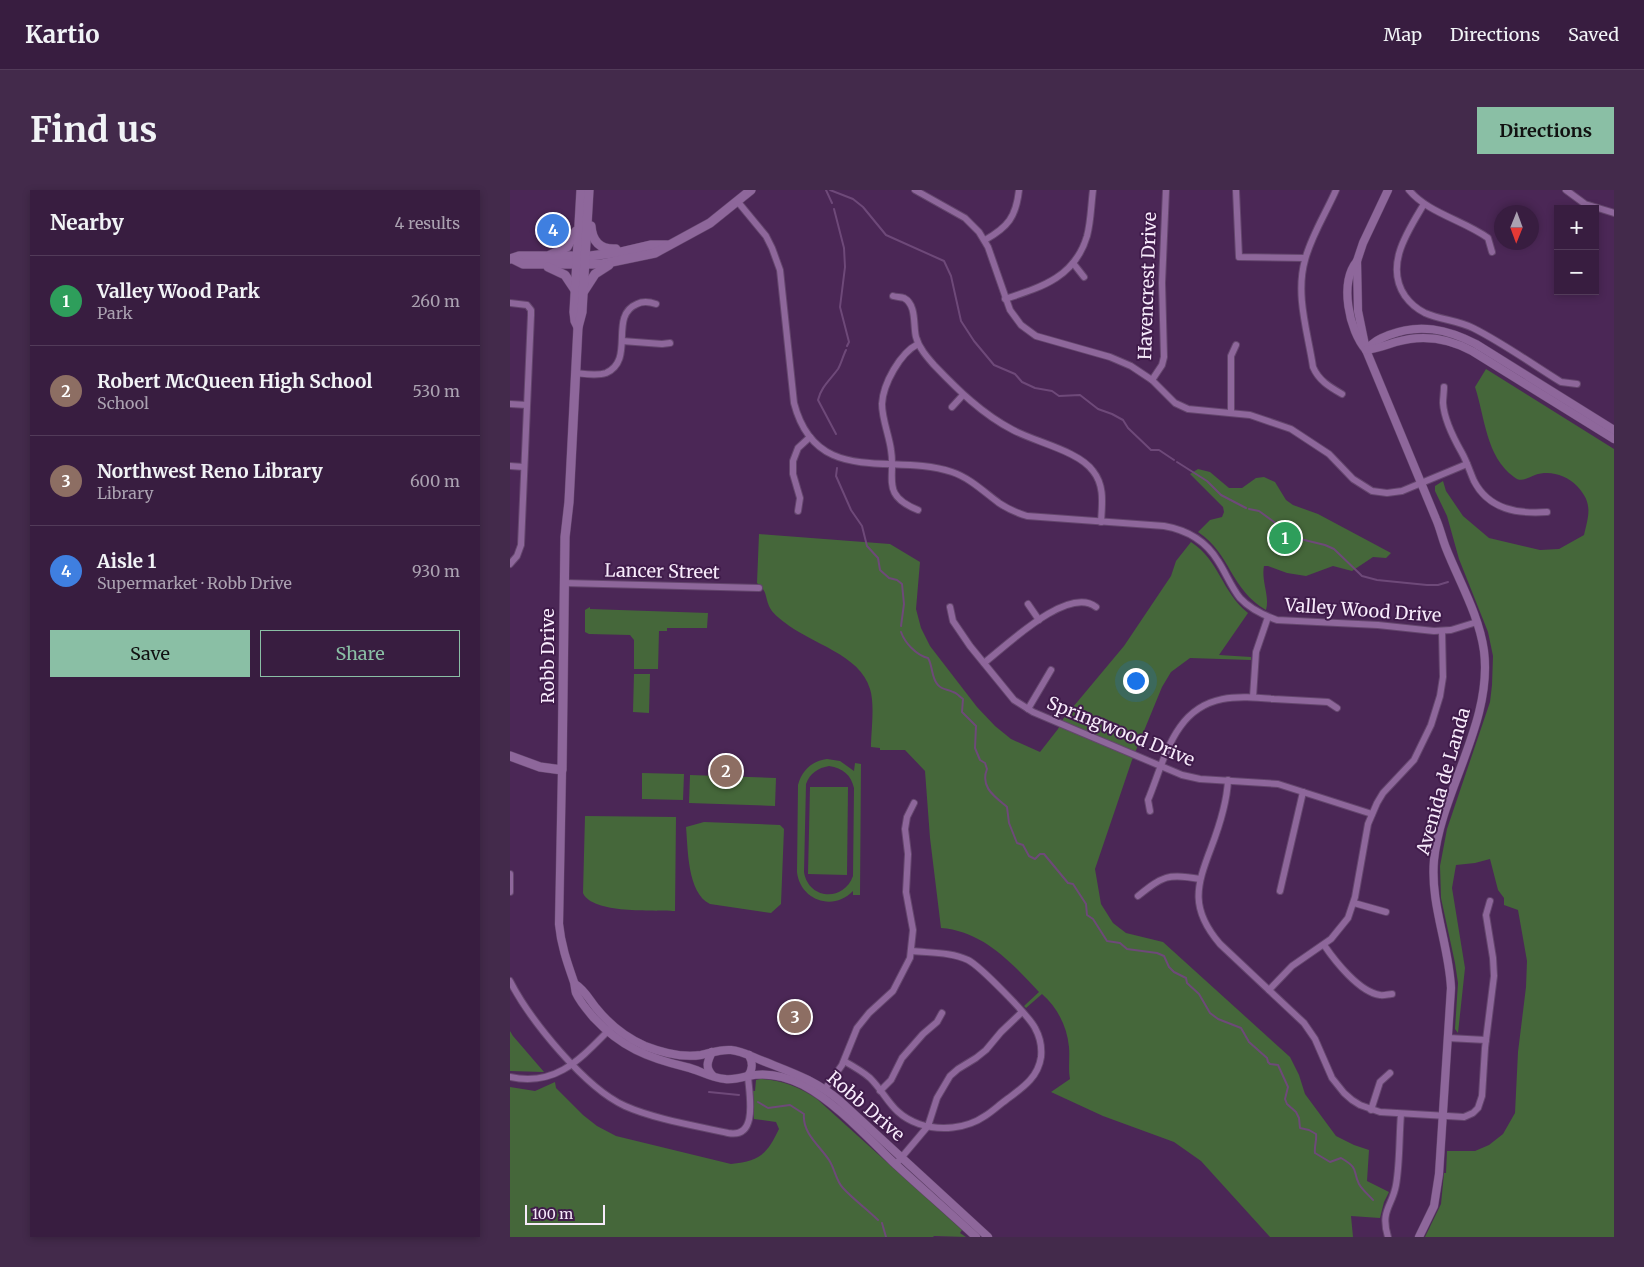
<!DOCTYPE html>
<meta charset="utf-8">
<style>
:root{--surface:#381d40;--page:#432a4b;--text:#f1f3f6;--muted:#aba2b1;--line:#523b59;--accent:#8abfa5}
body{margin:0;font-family:Merriweather,serif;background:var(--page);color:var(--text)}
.controls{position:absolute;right:15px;top:15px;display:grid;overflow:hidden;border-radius:0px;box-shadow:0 2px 8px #0003}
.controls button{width:45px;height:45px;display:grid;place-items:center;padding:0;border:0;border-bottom:1px solid var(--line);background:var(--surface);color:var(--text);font:25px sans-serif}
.compass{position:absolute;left:984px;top:15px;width:45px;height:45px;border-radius:50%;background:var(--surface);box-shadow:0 2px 8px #0003;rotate:181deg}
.scale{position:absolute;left:15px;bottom:12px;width:80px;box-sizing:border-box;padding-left:5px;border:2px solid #f7eafb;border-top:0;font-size:14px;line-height:18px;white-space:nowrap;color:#f7eafb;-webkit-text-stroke:4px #401c4b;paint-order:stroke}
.you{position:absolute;left:625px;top:490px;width:18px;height:18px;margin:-12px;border:4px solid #fff;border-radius:50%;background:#1a73e8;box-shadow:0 0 0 8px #1a73e833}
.badge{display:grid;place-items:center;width:32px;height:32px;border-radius:50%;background:var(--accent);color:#fff;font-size:16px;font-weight:700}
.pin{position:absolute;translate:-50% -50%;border:2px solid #fff;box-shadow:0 1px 5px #0006}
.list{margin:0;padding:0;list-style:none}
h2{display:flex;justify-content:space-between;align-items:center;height:65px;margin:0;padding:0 20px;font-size:21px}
h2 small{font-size:16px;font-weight:400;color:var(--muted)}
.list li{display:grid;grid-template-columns:32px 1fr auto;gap:15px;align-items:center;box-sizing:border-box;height:90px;padding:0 20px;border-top:1px solid var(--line)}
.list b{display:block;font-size:19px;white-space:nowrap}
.list p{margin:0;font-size:16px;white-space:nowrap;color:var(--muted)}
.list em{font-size:16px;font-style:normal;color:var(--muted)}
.actions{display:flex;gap:10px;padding:15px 20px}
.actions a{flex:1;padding:11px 0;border:1px solid var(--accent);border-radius:0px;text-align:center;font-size:18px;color:var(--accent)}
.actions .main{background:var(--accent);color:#111}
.map{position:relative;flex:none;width:1104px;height:1047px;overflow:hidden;border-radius:0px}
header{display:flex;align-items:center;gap:30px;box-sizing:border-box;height:70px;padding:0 25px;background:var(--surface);border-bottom:1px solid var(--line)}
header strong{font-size:24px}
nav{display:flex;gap:28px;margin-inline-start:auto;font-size:18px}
.intro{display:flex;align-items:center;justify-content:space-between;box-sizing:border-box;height:120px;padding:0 30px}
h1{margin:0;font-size:35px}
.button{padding:12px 22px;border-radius:0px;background:var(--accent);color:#111;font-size:18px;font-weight:700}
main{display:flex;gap:30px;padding:0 30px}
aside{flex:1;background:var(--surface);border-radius:0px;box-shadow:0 2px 8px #0003}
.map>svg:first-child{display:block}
.green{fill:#45673a;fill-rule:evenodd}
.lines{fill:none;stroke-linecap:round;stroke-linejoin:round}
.stream{stroke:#6e4979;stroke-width:2}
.minor-casing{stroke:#64466d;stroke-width:8}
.tertiary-casing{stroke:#64466d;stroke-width:9}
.secondary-casing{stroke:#64466d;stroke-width:10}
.minor{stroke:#8e679b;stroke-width:6}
.tertiary{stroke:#8e679b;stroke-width:8}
.secondary{stroke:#8e679b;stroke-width:9}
.labels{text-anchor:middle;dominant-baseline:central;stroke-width:4;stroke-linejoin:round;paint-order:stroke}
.street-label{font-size:18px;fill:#f7eafb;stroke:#401c4b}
</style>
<header>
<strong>Kartio</strong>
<nav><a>Map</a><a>Directions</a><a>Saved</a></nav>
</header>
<div class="intro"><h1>Find us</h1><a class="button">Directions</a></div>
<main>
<aside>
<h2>Nearby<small>4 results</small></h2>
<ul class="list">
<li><span class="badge" style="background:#2e9e5b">1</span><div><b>Valley Wood Park</b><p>Park</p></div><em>260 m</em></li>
<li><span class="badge" style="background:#8d6e63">2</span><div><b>Robert McQueen High School</b><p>School</p></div><em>530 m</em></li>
<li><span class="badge" style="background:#8d6e63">3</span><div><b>Northwest Reno Library</b><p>Library</p></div><em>600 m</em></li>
<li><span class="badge" style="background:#3f7fe0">4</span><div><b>Aisle 1</b><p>Supermarket · Robb Drive</p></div><em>930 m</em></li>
</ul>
<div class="actions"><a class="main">Save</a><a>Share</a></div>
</aside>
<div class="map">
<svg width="1104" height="1047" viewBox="0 0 1104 1047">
<rect width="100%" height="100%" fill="#4b2756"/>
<g class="green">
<path d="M976,179L1104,259V1047H915L931,1014L934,983H936L937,961H965L979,955L993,944L1005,923L1008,862L1016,797L1017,771L1008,720L994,715V708L988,700L980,669L965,673L946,675L942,698L955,778L948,843L945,839L948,793L945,773L931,708L930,676L937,639L980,512L982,495L983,466L978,442L949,369L937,326L925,301V296L933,291L936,301L953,326L979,348L1030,360L1049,359L1074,345C1079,324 1083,313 1067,296C1056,285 1040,280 1025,285C1017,288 1011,293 1004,287C976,267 975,227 965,197Z"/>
<path d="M688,279L700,282L719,298H732L746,288L754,287L765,292L776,310L783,315L808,324L881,363L876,368L863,367L842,381L823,376L796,386L777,383L758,376H754C751,391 760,406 756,420C720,399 721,364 688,342L700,330L712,327L714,322L713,317L680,284Z"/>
<path d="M249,344L380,354L410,372L406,419L411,438L420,456L467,517L485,536L501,549L530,562L548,539L553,529L614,456L661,386L666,371L681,352C710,371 711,401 738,423L709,465L741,467V470L680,468L661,482L652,497L622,570L585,679L591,714L603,733L616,743L653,752L780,867L789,885L795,904L826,946L844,955L859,960L857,991L879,1002L874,1012L870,1028L841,1026L843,1047H760L691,971L664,952L593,926L541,902L560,889C558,878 560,868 559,857C557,836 547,817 532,804L516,818L514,816L529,802C502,773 473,741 431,738L420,648L415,581L395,560H370V558L361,557C361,541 365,515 360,499C350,464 301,454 274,432C269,428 262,423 259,416C254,403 258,403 247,393Z"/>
<path d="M80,417V419L198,423L197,438H157V441H149L148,479H124V450L120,445L79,444L75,442V420Z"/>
<path d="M124,484H140L139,523L123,522Z"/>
<path d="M317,569L330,571L344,581L345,573L351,574L350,705H343V701C323,722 290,710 287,682L288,595C292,580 302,571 317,569ZM319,576C333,578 341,585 344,598L343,686C333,713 298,709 294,682L296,594C300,583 308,578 319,576Z"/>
<path d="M132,583L174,584L173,610L132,609Z"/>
<path d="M180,585L266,588L265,616L179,613Z"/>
<path d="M300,597H338L337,685L298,684Z"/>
<path d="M75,626L166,627L165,721C144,720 82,724 73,703Z"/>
<path d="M194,632L270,635L274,639L271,714L261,723L200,714C177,703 178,658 176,637Z"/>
<path d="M0,841L3,846L34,882L0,881Z"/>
<path d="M250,889C271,890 289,897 307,909L452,1040L450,1043L456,1047L424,1046L423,1047H0V897L25,901L45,892L46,898L73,925L87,936L106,946L221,974C250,971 257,964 269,939L266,932L244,929L243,901H245L246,890Z"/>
</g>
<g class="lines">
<g class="stream">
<path d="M316,0L322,13"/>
<path d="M320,0L343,9L353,17L376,45L434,71L441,86L451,131L464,151L484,175L505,184L512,192L525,198L542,201L549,206L570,205L588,219L602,224L613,230L618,238L641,260H649L664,270"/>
<path d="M324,19L334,58L335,77L330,117L339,152L337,156"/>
<path d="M326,244L308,210C311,197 320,190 328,179C331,174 333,166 336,160"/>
<path d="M667,272L697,291L711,305L736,318"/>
<path d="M327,278L326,286L341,320L352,336L357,356L368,368L370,380L379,388L387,390L392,394L394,414L391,436"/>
<path d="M739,319L749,321L764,332L773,341L786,348L815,355L824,359L852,386L867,390L917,395H928L938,392"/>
<path d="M391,442C395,453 406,465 418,468C423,476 421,488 428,495C432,500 438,499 443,502C447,503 450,507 453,509L452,522L466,536L465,558L470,570L475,573L477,579C470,597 484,606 497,617L499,633L507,653L513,655L519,666L525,669L530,664H534L558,693L563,694L576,714L577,725L583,729L597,751L610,753L617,759L647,763L654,766L659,777L664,782L676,788L677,793L689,804L700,823L708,829L731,838L739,852L757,868L758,872L760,874L768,875L778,897L775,909L777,914L786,922L789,928L790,938L799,940L806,944C807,951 804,956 805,963L820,972L831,968C850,979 842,980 849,994C853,1001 859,1005 863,1010"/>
<path d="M199,902L229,905"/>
<path d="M248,912L258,918L280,915L294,924C292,943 310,956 319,970C325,979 326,991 333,998C344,1010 357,1019 368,1030"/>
<path d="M372,1033L376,1047"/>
</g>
<g class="minor-casing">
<g id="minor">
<path d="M405,0L455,28L469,42L478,57L500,120L511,135L526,146L600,167L621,176L642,190L665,213L678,219L740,225L781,239L819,264L843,289L862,301L877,303L892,301L957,274"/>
<path d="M726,0L729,67L795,68"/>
<path d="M826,0C816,23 801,46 795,70C785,105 798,143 803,177C809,191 820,197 832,204"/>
<path d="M899,0C918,23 953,30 978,48L982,62"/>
<path d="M1056,0L1075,14L1104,23"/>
<path d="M228,12L256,46L262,58L270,80L284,213C306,298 382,262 442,282C460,288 474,302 489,313C498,319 507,323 517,326L654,336C677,340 696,351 708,371C716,383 721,397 730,408C740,419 753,425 767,430L868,435L924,441L941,440L967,432"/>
<path d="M914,14C898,41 874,75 895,106C900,113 907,119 915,123C931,130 947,130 963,138C993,153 1022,174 1051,192L1067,194"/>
<path d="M475,50C498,37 506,27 509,0"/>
<path d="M563,73L574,87"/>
<path d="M383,106C386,107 391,107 394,108C407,115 403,136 406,147C409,158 417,167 424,175C448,200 472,224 503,240C525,252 569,261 583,281C595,296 592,314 591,332"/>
<path d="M495,109C532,97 565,87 577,46C581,31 581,15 583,0"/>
<path d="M0,113L17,115L21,120V125L11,355L7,366L0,374"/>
<path d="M112,151L152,154L160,153"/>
<path d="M66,183C75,184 87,186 96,183C126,170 98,126 127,114C133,111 140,112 146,114"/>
<path d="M642,190L652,175L654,167L652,93L656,0"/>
<path d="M934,197C934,202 933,208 933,213C934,228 944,249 952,263C957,272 960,282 964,291C979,320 1008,324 1037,322"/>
<path d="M0,214L17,215"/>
<path d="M442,217L453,205"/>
<path d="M721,222V166L726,155"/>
<path d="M0,276L14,277"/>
<path d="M408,320C370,305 386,288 381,260C379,245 372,229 372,214C373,194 390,163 408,154"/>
<path d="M288,321L290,308L283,284V271L288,258L300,247"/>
<path d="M54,393L249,398"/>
<path d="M518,414L529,430"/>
<path d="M440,417L443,431L460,456L504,510L523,522L672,585L690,589L768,594L862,624"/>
<path d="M474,473C496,456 558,395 586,417"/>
<path d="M743,507L746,462L758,427"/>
<path d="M518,519L541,480"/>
<path d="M718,590C717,613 709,637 701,658C686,697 680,719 710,754L794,833L805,849L822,888L834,903L842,910L850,915L870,922L954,927L963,923L968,918L972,906L975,858L984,786L983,768L976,725L980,711"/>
<path d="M640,621L638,610C648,586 655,558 670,537C694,503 728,506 764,509C782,510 800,511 818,512L827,518"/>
<path d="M0,684V702"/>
<path d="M770,701L793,602"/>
<path d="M628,706C653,686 658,683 690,689"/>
<path d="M844,713L876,722"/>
<path d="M814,755C825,771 849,802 870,805C873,806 879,804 882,804"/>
<path d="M0,791C20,830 75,898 115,916C144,929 187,936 218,943C249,949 239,904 238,886"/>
<path d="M759,800L782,776L821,749L838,728L845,707L858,634L867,613L873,603L904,570L921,535L930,506L933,487L932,441"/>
<path d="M938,848L976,850"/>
<path d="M334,871C343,876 352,881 360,888C378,906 381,924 409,934C430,941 456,939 475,926C483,921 489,915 496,910C512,898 528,888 531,867C532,857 530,847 525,838C519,826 470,776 458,770C441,762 421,763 402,761"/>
<path d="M0,887C47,897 71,868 101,838"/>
<path d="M315,899L332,875L347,838L359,823L383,801L400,768L403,740L396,702L398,664L395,639L397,627L404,613"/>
<path d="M370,901L381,890L392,868L413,844L427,832L432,823"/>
<path d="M861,920L870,892L880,883"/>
<path d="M386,974L418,936L427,908L440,886L448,879L466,868L476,860L491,842L512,822"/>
<path d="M878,1047C870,1020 882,1017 886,995C890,972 889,947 891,924"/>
</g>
</g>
<g class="tertiary-casing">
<g id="tertiary">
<path d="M878,0L853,53L847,71L848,121L856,160L926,329C930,338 932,348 936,358C949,391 969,425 974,461C983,532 931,601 924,670C920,714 939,755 941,798L929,984L924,1016L909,1047"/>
<path d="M847,71C829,93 839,140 856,160"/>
<path d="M856,160C863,152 869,149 879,145C909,133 937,139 966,154L1104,240"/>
<path d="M856,160C867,159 876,155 886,152C913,144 938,148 962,161L1104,249"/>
<path d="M52,580L49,734C51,755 57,772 64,792C65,796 65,800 66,803C70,812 77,820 84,828C111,857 138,868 176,877C189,880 201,888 215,889C223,890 230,888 238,886C257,882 275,886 293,895C325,912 355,945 382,971C410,997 438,1021 466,1047"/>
<path d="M65,794C75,800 80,811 87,819C100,835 117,848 135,856C153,863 172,868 191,865C201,863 210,859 221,860C233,861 242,867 253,871C283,883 305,890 330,911L478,1047"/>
<path d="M202,862C197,872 195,878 203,886"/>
<path d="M238,886C243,879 243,873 239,865"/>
</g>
</g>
<g class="secondary-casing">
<g id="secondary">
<path d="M81,36C82,51 90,60 106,59"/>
<path d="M40,65L57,57L66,41"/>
<path d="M0,69L9,66H80L111,62L141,55H157"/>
<path d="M3,69L13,74H92L145,63L200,33L241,0"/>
<path d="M38,77L55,85L65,100"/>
<path d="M74,101L85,84L99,75"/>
<path d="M68,137L65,131L64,122L71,0"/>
<path d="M0,566L30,577L52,580L55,347L59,312L68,137L72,122L79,0"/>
</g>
</g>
<use href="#minor" class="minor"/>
<use href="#tertiary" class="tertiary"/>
<use href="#secondary" class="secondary"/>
</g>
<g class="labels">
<g class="street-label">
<text transform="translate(637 96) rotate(-88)">Havencrest Drive</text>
<text transform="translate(152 381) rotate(1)">Lancer Street</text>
<text transform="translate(853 420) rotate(4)">Valley Wood Drive</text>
<text transform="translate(37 466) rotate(-90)">Robb Drive</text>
<text transform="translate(611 541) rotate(22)">Springwood Drive</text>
<text transform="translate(933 591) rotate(-74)">Avenida de Landa</text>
<text transform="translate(356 916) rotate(41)">Robb Drive</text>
</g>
</g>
</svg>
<div class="controls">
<button>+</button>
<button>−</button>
</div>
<svg class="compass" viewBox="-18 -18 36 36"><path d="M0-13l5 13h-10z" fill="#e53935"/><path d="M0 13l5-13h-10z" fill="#aba2b1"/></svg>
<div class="scale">100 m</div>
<div class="you"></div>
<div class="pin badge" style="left:775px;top:348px;background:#2e9e5b">1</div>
<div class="pin badge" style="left:216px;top:581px;background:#8d6e63">2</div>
<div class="pin badge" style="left:285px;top:827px;background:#8d6e63">3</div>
<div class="pin badge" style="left:43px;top:40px;background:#3f7fe0">4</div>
</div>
</main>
